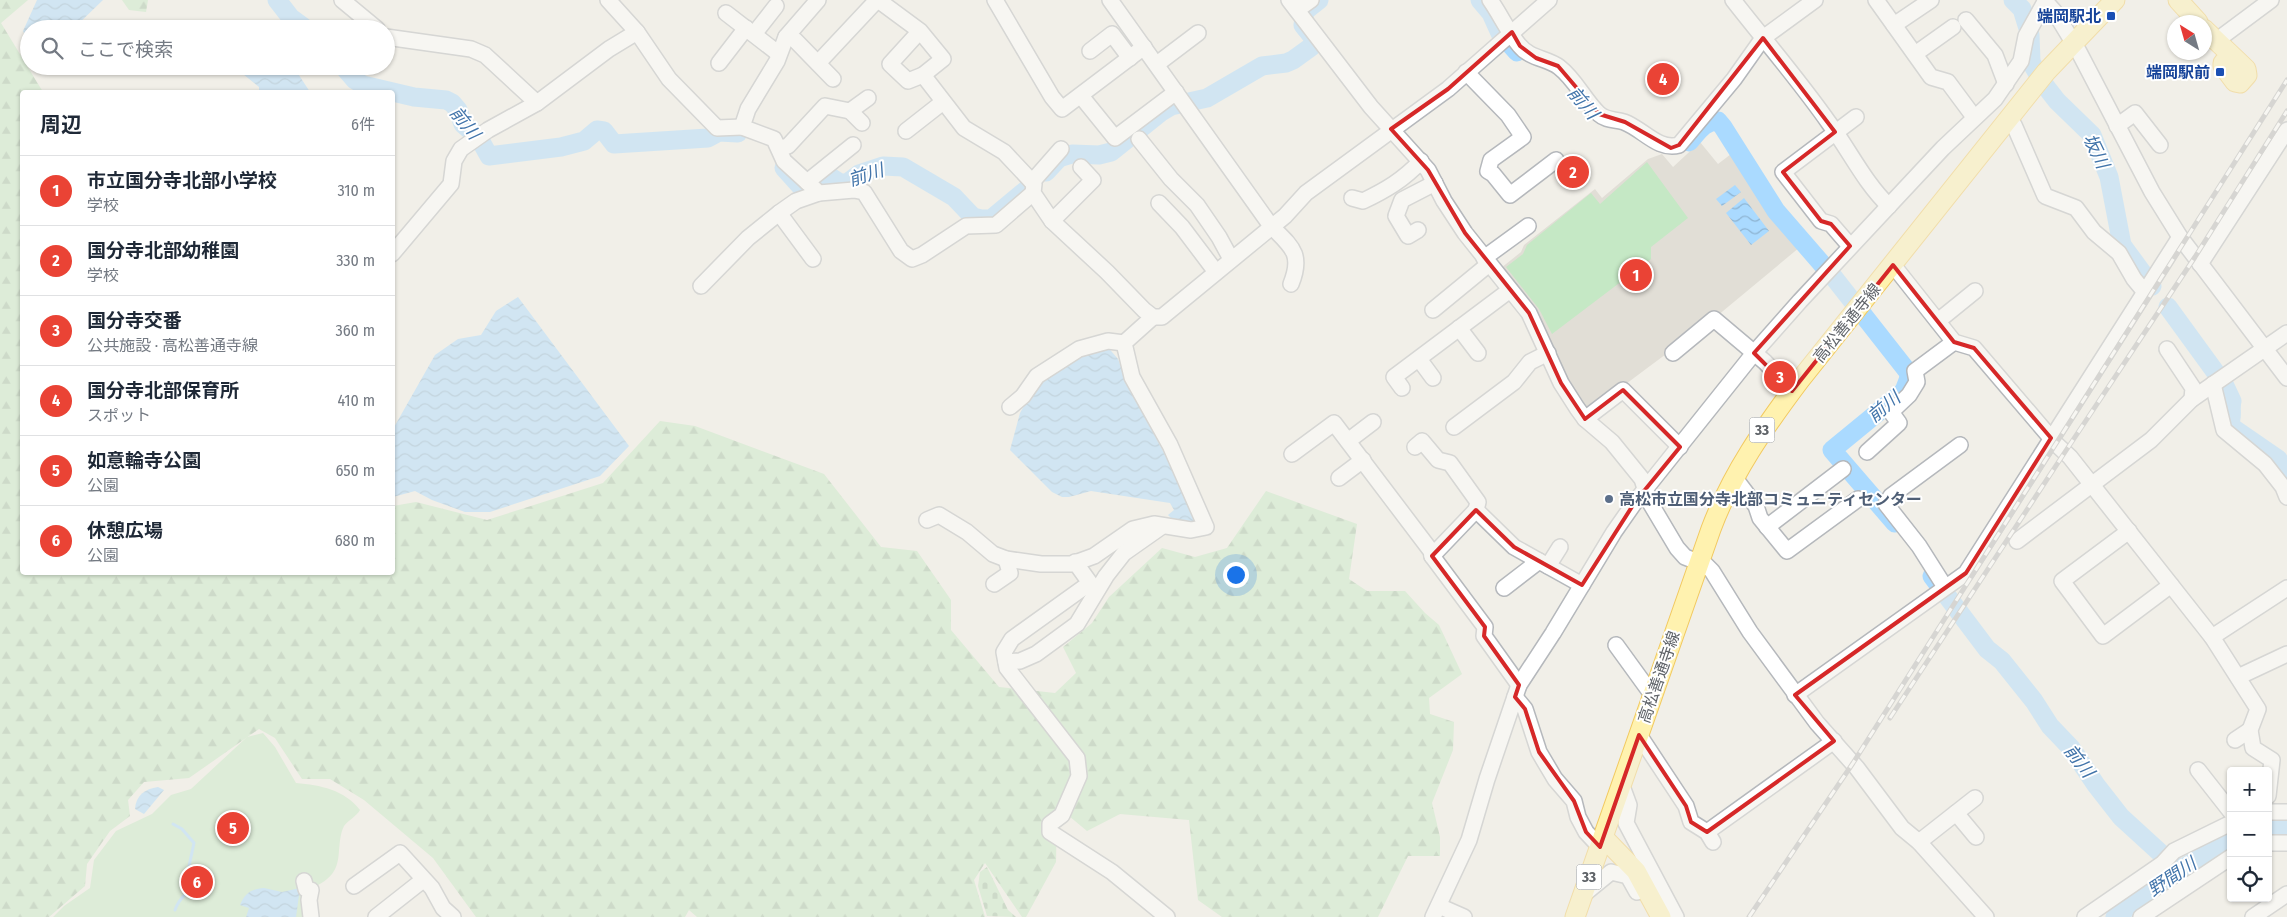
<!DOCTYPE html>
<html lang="ja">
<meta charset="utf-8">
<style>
:root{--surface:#fff;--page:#f2f2f3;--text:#1f2937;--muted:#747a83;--line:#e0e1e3;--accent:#ea4335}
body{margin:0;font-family:"Fira Sans Condensed","Noto Sans JP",sans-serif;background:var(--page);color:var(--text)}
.controls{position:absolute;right:15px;bottom:15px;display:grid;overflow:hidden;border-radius:5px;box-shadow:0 1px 4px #0004}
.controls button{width:45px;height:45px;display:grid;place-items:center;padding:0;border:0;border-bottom:1px solid var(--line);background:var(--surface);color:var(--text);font:25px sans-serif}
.compass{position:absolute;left:2167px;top:15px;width:45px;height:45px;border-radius:50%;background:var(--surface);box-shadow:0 1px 4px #0004;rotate:323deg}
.you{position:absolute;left:1235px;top:574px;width:18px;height:18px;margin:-12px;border:4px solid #fff;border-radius:50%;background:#1a73e8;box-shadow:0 0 0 8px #1a73e833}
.badge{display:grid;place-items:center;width:32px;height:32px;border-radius:50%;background:var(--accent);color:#fff;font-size:16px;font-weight:700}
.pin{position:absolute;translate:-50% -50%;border:2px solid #fff;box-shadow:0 1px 5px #0006}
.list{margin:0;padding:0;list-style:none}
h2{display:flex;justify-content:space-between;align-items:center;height:65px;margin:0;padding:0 20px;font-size:21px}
h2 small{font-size:16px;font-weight:400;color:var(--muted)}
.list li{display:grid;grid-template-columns:32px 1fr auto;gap:15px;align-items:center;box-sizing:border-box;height:70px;padding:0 20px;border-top:1px solid var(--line)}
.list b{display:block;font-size:19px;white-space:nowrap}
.list p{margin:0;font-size:16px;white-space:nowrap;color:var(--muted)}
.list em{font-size:16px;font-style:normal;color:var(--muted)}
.icon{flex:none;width:28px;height:28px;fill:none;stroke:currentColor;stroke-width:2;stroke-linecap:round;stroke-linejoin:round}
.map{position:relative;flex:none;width:2287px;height:917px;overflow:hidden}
.search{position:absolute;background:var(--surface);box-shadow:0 1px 4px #0004;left:20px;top:20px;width:375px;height:55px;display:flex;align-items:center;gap:12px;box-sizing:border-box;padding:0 18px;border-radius:28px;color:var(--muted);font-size:19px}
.panel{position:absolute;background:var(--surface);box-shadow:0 1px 4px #0004;left:20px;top:90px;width:375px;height:485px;border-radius:5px}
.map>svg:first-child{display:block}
.education{fill:#e1ded6}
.forest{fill:url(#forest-firs)}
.cemetery{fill:url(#cemetery-stones)}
.park{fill:#c5e8c5}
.water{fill:url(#water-waves)}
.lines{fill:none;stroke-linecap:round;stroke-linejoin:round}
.stream{stroke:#aadaff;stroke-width:3}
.river{stroke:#aadaff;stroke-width:19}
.minor-casing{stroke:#b5b8bc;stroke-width:18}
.major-casing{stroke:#f2c960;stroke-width:21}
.minor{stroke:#fff;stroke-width:15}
.major{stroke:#fff2af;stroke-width:19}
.rail-casing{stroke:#b6b7b8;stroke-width:5}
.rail{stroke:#fff;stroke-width:3;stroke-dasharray:9;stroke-linecap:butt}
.marked{fill:none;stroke:#d62828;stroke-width:4;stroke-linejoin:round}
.transit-dot{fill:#1a4fb4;stroke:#fff;stroke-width:2}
.service-dot{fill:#5c6f8a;stroke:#fff;stroke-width:2}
.labels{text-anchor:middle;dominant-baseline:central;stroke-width:4;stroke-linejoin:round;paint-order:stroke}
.shield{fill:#fff;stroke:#8f9295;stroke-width:1}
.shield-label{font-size:15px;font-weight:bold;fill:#5f6368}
.transit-label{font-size:16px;font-weight:bold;fill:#164399;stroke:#fff;text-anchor:end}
.street-label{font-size:16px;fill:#5f6368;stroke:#fff}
.service-label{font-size:16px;font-weight:bold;fill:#4e5e75;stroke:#fff;text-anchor:start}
.water-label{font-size:18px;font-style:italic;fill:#4174aa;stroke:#fff}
</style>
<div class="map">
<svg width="2287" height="917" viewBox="0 0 2287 917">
<defs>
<pattern id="forest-firs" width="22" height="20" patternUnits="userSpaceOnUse" patternTransform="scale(1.25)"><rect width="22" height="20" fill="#c5e8c5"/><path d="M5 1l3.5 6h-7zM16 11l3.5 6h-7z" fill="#a3c0a4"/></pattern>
<pattern id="cemetery-stones" width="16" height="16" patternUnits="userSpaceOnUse" patternTransform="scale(1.25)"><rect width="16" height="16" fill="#c5e8c5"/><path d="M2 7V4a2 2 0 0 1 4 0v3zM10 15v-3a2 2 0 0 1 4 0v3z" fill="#a3c0a4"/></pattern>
<pattern id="water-waves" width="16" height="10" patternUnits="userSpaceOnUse" patternTransform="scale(1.25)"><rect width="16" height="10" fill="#aadaff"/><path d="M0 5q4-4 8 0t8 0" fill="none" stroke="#8eb4d2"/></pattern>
</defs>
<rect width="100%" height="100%" fill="#f1efe8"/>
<path class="education" d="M1700,142L1718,164L1735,151L1763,197L1800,247L1717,316L1587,413L1501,268L1521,252L1524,245L1595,189L1602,198L1648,159L1662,154L1673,167Z"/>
<g class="forest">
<path d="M0,0H28L1,23L43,92H22V572H392L393,506L416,502L487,520L603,483L660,421L695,426L824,474L881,547L917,551L951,600V630L999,687L1055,693L1076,673L1063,647L1092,623L1109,597L1162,548L1195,557L1227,548L1266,491L1357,524L1349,579L1367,591H1405L1425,613L1439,625L1462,674L1429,698L1430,714L1454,722L1453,750L1432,803L1440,837V856H1408L1378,917H1222L1198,900L1189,820L1120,814L1087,831L1057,806L1056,862L1026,917H1022L985,863L974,880L985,917H697L689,910L685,917H476L433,858L364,800L330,779H302L275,738L259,729L189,778L144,782L128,800L130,816L110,831L87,864L85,886L49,917H0Z"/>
<path d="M122,0H148L146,12L129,10Z"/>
</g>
<path class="cemetery" d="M987,867L1008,910L1016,917L987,916L978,886L980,872Z"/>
<g class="park">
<path d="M1647,162L1688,218L1651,247V259L1552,334L1539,309L1506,267L1523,254L1527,245L1591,193L1600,204Z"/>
<path d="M263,733L275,747L296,783C320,785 345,790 360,810C356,817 348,820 344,826C340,834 340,842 339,850C338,874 329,880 308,890L311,917H53L64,906L90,888L94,860L116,831L152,814L171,795L191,789L247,737Z"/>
</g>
<g class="water">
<path d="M37,0H103L73,29H29V43L23,31Z"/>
<path d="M244,66H293L310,92H259V87L243,74Z"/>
<path d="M1735,185L1741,192L1722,206L1716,199Z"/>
<path d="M1744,198L1769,231L1751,245L1726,213Z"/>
<path d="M518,297L629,446L600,476L490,512H465L432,500L415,491L393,497V429L435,355L458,339L481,335L496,311Z"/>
<path d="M1106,345L1118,359L1127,383L1200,521L1196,523L1171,518L1168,515L1174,510L1170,503L1091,491L1069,497H1062L1052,492L1010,450L1020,413L1036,385L1057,365Z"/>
<path d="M158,787L164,790L144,814L135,809C136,795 145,789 158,787Z"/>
<path d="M191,865L200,872L187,879L185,872Z"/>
<path d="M264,888L282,892L300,888L296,917H246L249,908L240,905C245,893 251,889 264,888Z"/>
</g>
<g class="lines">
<path class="stream" d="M173,824L182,829L194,843L189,866L195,880C192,893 180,894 175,910"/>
<g class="river">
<path d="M277,0L291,18L306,29"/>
<path d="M1480,0L1491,13L1500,33L1517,52"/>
<path d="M2013,0L2022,9L2030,35L2031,62L2043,83L2057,101L2092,135L2109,177L2122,245L2152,286"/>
<path d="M343,66L355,80L363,85L414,97L446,100L452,103L458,110L463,124L479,138L489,156L561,147L584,141L597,130L604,131L614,144L708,138L719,132L738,133"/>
<path d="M1689,142C1698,132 1704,121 1718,121L1723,127L1776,211L1835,279L1908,372L1909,378L1904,391L1832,450L1895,523"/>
<path d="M784,168L802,188L816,184L819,180L829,176L840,183H847L859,174L883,166L903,167L954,197L973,217L981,219H991L1026,190"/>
<path d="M1046,172L1059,158L1072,154L1099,155L1111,152L1161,112L1171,106L1207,98L1262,66L1286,63L1293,60L1311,47L1315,40L1303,25L1305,11L1319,0"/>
<path d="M2168,307L2224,384L2232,401C2230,409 2233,415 2230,422L2233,428L2278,459L2287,473"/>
<path d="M1932,576L1987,649L2002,661L2034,701L2050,726L2071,748L2096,785L2121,817L2179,870"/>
<path d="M2268,829L2278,827L2287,828"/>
<path d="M2115,917L2179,870L2231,841"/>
</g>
<g class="minor-casing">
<g id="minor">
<path d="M342,0L377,29"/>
<path d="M608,0L637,32"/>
<path d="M818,0L786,37L777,61L748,109L742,127L774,139L784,161L819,193L854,190L864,192L901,251L912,259L922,255L966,226L996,225L1033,193"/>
<path d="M878,0L920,31L943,59L923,75L908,81L890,64L920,31"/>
<path d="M995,0L1052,97L1062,109L1144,47"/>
<path d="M1110,0L1271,226C1292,247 1303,254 1291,284"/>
<path d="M1289,0L1371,107L1428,170L1444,201L1465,233L1529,313L1561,383L1577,408L1585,419L1612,442L1642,479L1649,501L1677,548L1685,557L1706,565L1712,571L1750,632L1817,723L1857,768L1902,828L1919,842L1986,917"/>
<path d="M1490,0C1500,14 1508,32 1519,45C1530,59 1547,58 1559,67C1576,80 1584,100 1599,114C1607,121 1615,119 1624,122C1643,129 1658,151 1679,145L1734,79L1763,38L1815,0"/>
<path d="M1733,0C1765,41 1799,80 1829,123C1850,151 1864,182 1889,206"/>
<path d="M1876,0L1931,77L1948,82L1974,117"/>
<path d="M2045,1L2054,11L2079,52L2152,192L2180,237L2287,378"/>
<path d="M1297,10L1311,0"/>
<path d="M726,13L779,54"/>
<path d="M1966,20L1995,55L2006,84"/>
<path d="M1894,25L1931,0"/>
<path d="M754,34L776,6"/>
<path d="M386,37L471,49L485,55L537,103"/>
<path d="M786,37L795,40L833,79"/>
<path d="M2216,41L2271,0"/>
<path d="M1090,51L1112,34L1130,58"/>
<path d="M1915,54L1953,27"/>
<path d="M719,63L746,28"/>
<path d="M818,63L877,0"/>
<path d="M1157,64L1198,33"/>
<path d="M1466,72L1508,115L1523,137L1491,160L1488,171L1493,174L1510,195L1556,160"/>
<path d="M923,75L964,128L1004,152L1034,184L1033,193L1052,221L1107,272L1144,310L1153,317H1162L1285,216L1306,193L1448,89L1549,0"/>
<path d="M1081,96L1115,138L1176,92"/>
<path d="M850,111L868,98"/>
<path d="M2007,120L2014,125L2045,196L2076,208L2094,232L2119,253L2134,279L2144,291"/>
<path d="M2117,126L2135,113L2160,145"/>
<path d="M906,131L943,102"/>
<path d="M1139,139L1171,179L1197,205L1219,237L1231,259"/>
<path d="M780,148L788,146L825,106L850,111L862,123"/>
<path d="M807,182L853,145"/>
<path d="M1032,182L1061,149"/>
<path d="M1352,198L1363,201C1386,190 1403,180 1421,161"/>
<path d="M1159,203L1182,227L1216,272"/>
<path d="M779,213L813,259"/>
<path d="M1052,221L1093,180L1081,167"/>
<path d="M1418,230L1408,236L1396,216L1402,200L1435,183"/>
<path d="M1850,246L1831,224L1821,221L1783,172L1856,117"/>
<path d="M392,254L451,184L454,161L461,149L488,130L537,103L609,49L637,32L669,79L717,128L742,127"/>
<path d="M1484,258L1528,226"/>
<path d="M2200,264L2287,130"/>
<path d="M1893,265L1954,342L1974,348L2056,444L2070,457L2212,637L2258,709L2250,730L2253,748L2272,760L2268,796"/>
<path d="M701,286L748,238L779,213L796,201L819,193"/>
<path d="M1433,310L1489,264"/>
<path d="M1938,321L1975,291"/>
<path d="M1459,328L1478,353"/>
<path d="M2167,349L2193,388L2192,399"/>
<path d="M1673,353L1714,319L1765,362L1792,391"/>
<path d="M1419,359L1433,378"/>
<path d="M2213,384L2224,430L2265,464L2283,487L2287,497"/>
<path d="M1402,388L1394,377L1510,290"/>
<path d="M1010,407L1023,396L1037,376L1079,349L1108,341L1124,343"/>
<path d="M1585,419L1623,390L1680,447"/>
<path d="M1454,427L1514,382L1530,362L1548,353"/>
<path d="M1348,441L1373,422"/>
<path d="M1415,447L1422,441L1438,460L1450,463L1478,502L1476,510"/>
<path d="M1867,452L1899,423L1891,412L1909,395L1917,382L1915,371L1954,342"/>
<path d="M1292,454L1334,423L1431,551L1432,556L1485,627L1484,636L1519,685"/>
<path d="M1734,477L1756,506L1760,518L1787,551L1858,499"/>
<path d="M1339,478L1363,460"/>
<path d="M927,520L939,515L967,532L993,554L1006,559L1041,564H1072L1094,556L1133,529L1154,524L1191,530L1206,527L1170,445L1132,377L1124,343L1153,317"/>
<path d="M1767,527L1843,469"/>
<path d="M2129,531L2062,581L2103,636L2171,585"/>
<path d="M2017,541L2151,440L2192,399L2287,333"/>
<path d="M1432,556L1476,510L1514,547L1582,585"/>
<path d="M1075,562L1090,583L1012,639L1004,652L1007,668L1077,758L1079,776L1062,815L1050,824V832L1112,872L1167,917"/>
<path d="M1548,566L1560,547"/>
<path d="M994,584L1010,573L1006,559"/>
<path d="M1945,587L1919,546L1886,504L1891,496L1960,445"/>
<path d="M1504,588L1539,561"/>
<path d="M2212,637L2287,588"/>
<path d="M1616,645L1653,696"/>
<path d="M1006,662L1020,661L1036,654L1077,624L1106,576L1124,553L1161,527"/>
<path d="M2238,677L2287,654"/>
<path d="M1795,695L1966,573L2180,237"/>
<path d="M1515,697L1525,709L1539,752L1555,779L1574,801L1578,817L1586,832L1600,847"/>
<path d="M1639,735L1686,806L1691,822L1707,832L1713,842"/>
<path d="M2235,740L2250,730"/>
<path d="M2198,770L2231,812"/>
<path d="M1622,786L1629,805L1626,823L1676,917"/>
<path d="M2268,812H2287"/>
<path d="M1956,813L1976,837"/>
<path d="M1707,832L1834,741"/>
<path d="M1919,842L1975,798"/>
<path d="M2268,843H2287"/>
<path d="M304,881L306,889L311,890L309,900L311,917"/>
<path d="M354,886L400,853L432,888L443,908L453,917"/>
<path d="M1584,894L1611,872L1628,876L1637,892"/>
<path d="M1439,906L1464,917"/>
<path d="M376,917L423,880"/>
<path d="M1433,917L1469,840L1487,779L1519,685L1553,633L1614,532L1635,502L1754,353L1800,301L1943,148L1995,99L2021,61L2026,36L2046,0"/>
<path d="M2085,917L2162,864L2174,851L2231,823"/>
<path d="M2141,917L2231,857"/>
<path d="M2253,917L2287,894"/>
</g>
</g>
<g class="major-casing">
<g id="major">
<path d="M2178,0L2198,22"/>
<path d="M2204,29L2246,69L2247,75L2240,83L2235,82L2223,66V63L2231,55"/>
<path d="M1603,837L1636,871L1661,917"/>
<path d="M1575,917L1711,529C1732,473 1764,428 1800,380L2046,72L2115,0"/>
</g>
</g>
<use href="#minor" class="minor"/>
<use href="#major" class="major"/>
<g class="rail-casing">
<g id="rail">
<path d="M1890,718L2065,452L2195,257L2287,111"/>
<path d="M1749,917L1853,763L2287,80"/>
</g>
</g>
<use href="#rail" class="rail"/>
</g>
<path d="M0 0H2287V917H0ZM1512,32L1520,46L1536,58L1558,66L1599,114L1625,122L1671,148L1679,145L1763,38L1835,132L1783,172L1821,221L1831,224L1850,246L1754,353L1792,391L1893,265L1954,342L1974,348L2051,438L1966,573L1795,695L1834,741L1707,832L1691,822L1686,806L1639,735L1600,847L1586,832L1574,801L1539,752L1525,709L1515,697L1519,685L1484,636L1485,627L1432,556L1476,510L1514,547L1582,585L1635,502L1680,447L1623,390L1585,419L1561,383L1529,313L1465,233L1428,170L1391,129L1448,89Z" fill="#f1efe8" fill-opacity=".55" fill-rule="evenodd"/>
<path class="marked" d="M1512,32L1520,46L1536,58L1558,66L1599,114L1625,122L1671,148L1679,145L1763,38L1835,132L1783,172L1821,221L1831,224L1850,246L1754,353L1792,391L1893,265L1954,342L1974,348L2051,438L1966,573L1795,695L1834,741L1707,832L1691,822L1686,806L1639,735L1600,847L1586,832L1574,801L1539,752L1525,709L1515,697L1519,685L1484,636L1485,627L1432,556L1476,510L1514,547L1582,585L1635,502L1680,447L1623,390L1585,419L1561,383L1529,313L1465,233L1428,170L1391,129L1448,89Z"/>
<g class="transit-dot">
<rect x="2106" y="11" width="10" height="10" rx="2.5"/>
<rect x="2215" y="67" width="10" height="10" rx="2.5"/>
</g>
<circle class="service-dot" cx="1609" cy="499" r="5"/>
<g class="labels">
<g class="shield">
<rect x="1749.5" y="417.5" width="25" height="25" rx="4"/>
<rect x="1576.5" y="864.5" width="25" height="25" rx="4"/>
</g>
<g class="shield-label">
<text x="1762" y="430">33</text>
<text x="1589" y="877">33</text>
</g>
<g class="transit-label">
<text x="2101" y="16">端岡駅北</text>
<text x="2210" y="72">端岡駅前</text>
</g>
<g class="street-label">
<text transform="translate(1847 323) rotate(-51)">高松善通寺線</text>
<text transform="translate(1659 677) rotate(-71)">高松善通寺線</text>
</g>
<g class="service-label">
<text x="1619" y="499">高松市立国分寺北部コミュニティセンター</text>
</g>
<g class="water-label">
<text transform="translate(1583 103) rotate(50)">前川</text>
<text transform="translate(465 123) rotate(51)">前川</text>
<text transform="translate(2096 151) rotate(64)">坂川</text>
<text transform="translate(866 175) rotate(-18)">前川</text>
<text transform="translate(1884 407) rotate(-40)">前川</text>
<text transform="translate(2079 761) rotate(52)">前川</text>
<text transform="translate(2172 877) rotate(-34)">野間川</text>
</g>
</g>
</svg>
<div class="controls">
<button>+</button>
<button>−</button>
<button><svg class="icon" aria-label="locate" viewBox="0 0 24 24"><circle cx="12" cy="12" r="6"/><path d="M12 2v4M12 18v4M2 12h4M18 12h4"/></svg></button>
</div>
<svg class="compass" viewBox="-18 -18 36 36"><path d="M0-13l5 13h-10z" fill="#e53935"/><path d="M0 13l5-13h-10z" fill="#747a83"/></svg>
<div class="you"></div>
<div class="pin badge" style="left:1636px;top:275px">1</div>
<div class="pin badge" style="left:1573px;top:172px">2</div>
<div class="pin badge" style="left:1780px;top:377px">3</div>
<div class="pin badge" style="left:1663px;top:79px">4</div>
<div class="pin badge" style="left:233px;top:828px">5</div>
<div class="pin badge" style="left:197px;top:882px">6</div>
<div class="search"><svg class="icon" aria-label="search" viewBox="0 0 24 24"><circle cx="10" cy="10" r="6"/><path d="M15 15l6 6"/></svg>ここで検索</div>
<section class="panel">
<h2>周辺<small>6件</small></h2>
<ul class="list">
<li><span class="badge">1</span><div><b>市立国分寺北部小学校</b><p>学校</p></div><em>310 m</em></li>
<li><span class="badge">2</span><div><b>国分寺北部幼稚園</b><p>学校</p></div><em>330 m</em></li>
<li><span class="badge">3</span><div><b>国分寺交番</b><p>公共施設 · 高松善通寺線</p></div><em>360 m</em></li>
<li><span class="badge">4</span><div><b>国分寺北部保育所</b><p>スポット</p></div><em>410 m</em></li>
<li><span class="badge">5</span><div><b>如意輪寺公園</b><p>公園</p></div><em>650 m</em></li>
<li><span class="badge">6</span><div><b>休憩広場</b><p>公園</p></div><em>680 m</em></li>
</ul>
</section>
</div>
